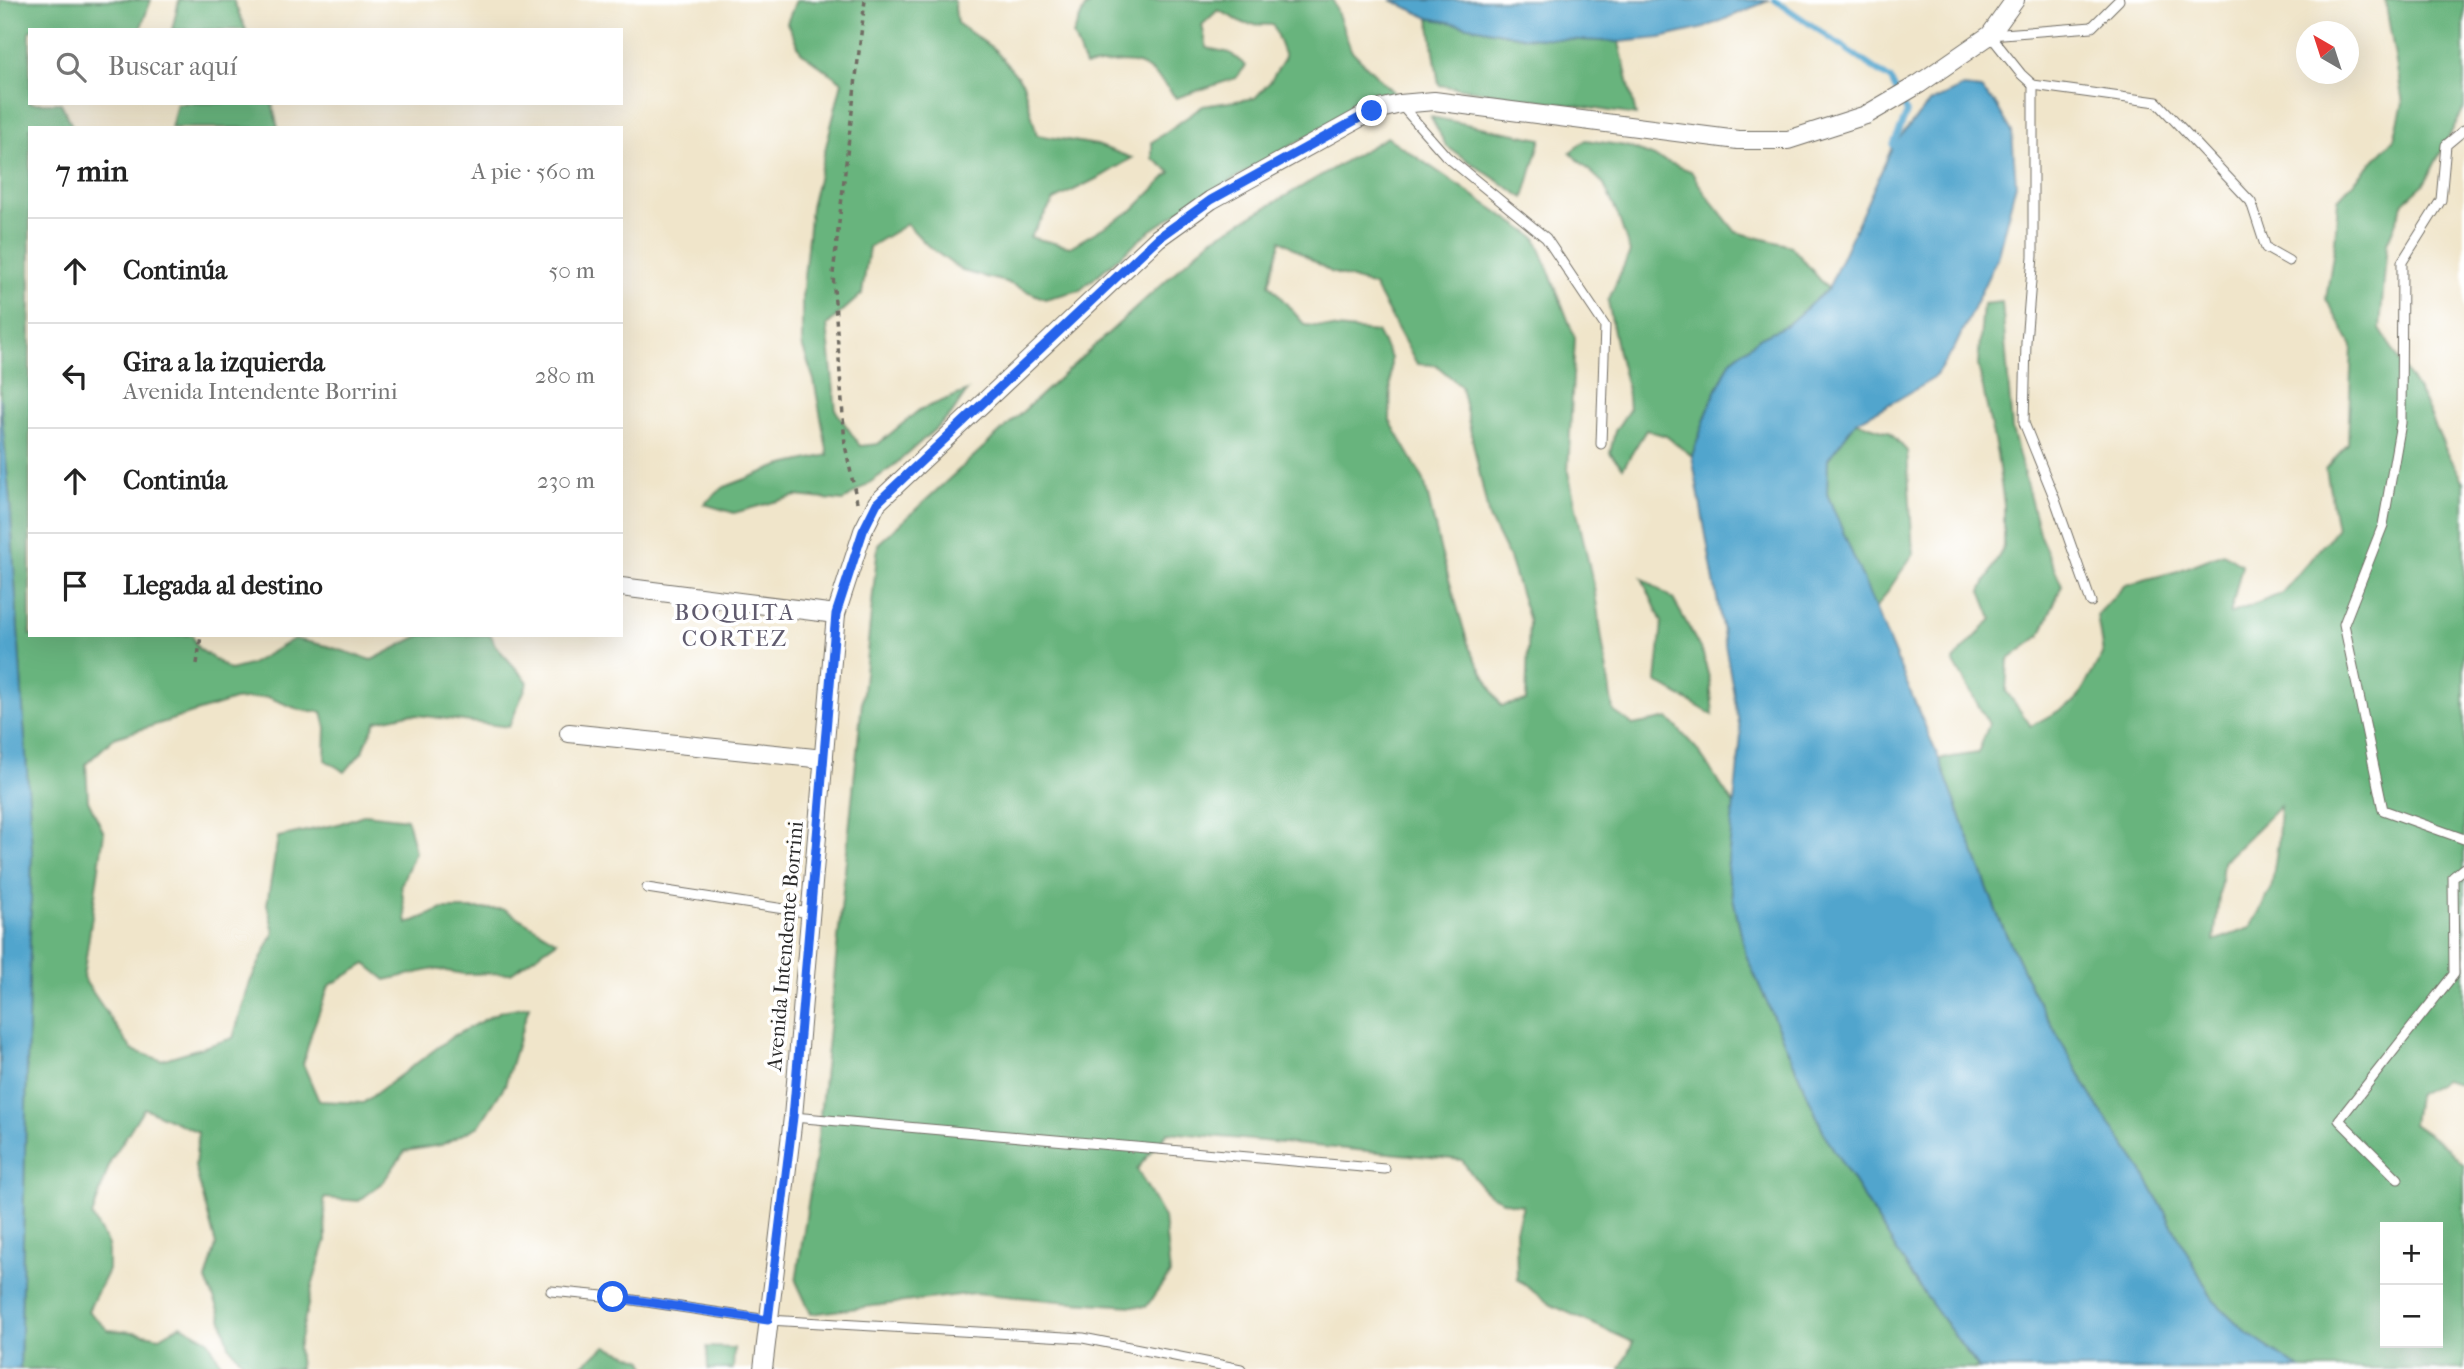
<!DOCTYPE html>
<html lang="es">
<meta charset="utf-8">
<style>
:root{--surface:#fff;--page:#f2f2f2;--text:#222;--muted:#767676;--line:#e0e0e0}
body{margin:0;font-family:"IM FELL French Canon",serif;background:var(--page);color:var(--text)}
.controls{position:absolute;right:21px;bottom:21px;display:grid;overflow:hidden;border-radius:0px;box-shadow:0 7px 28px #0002}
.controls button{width:63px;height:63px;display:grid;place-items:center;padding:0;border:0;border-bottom:2px solid var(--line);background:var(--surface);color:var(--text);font:35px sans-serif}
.compass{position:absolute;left:2296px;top:21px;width:63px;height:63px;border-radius:50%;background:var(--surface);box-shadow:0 7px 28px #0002;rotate:321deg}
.stop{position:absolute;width:21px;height:21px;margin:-16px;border:5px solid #2563eb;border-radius:50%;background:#fff}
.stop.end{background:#2563eb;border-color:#fff;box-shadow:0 2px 7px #0008}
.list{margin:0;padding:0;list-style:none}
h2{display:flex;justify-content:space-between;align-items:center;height:91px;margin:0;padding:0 28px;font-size:30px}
h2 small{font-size:23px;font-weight:400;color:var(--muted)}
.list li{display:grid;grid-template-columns:46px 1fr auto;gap:21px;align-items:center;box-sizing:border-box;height:105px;padding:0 28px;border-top:2px solid var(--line)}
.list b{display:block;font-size:26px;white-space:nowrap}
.list p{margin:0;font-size:23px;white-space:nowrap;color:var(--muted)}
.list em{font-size:23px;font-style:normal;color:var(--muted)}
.icon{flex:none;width:38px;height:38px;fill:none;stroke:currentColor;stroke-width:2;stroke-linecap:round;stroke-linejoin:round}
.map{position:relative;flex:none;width:2464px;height:1369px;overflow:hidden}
.search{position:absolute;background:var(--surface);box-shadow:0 7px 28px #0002;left:28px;top:28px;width:595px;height:77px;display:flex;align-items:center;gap:18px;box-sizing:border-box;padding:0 24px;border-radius:0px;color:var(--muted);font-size:26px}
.panel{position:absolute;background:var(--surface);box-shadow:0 7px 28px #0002;left:28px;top:126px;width:595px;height:511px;border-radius:0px}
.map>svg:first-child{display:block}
.forest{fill:#68b47d;stroke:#4a7054;stroke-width:2;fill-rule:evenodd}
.water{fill:#51a5cd;stroke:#3e687c;stroke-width:2}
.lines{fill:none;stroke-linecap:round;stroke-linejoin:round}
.stream{stroke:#51a5cd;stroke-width:6}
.service-casing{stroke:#706c63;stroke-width:11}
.minor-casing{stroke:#706c63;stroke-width:20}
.path{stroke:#706c63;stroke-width:3.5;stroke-dasharray:5 5;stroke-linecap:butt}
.service{stroke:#fff;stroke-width:9}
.minor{stroke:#fff;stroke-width:18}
.route{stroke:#2563eb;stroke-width:9}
.labels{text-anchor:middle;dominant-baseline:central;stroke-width:7;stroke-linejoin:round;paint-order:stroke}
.street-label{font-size:21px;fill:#2b2b2b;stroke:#fff}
.neighbourhood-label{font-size:23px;letter-spacing:2px;fill:#605b6e;stroke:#fff}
</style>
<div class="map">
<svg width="2464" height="1369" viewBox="0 0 2464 1369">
<rect width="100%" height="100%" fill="#fff"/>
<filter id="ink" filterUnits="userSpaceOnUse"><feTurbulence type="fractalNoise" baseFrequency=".0143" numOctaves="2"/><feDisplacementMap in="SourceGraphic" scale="14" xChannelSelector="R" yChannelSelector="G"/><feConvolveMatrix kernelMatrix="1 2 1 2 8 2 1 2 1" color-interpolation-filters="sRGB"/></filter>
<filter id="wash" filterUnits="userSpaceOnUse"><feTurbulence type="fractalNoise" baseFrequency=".00686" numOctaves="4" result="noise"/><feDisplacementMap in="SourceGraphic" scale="28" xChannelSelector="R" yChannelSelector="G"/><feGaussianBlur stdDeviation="1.57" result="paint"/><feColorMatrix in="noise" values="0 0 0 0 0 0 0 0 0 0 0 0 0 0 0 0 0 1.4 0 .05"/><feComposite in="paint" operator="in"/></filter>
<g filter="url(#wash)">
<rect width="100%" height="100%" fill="#f0e5ca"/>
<g class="forest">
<path d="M0,0H151L140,30H30V103H61L73,128H30V635H192L198,648L230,670L249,665L294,639L327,646L372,660L421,635H491L495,645L528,682L509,727L409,714L376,721L362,752L345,772L325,760L326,728L322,712L300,710L268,697L234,700L114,738L86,764L88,800L104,833L83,978L132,1050L161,1060L233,1038L250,982L274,932L267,904L278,837L338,824L366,814L407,819L415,852L401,885L407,924L443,909H504L557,941L511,973L464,974L434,969L386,980L366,964L329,986L312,1031L303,1064L319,1101L363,1103L453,1036L501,1011L529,1006L505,1085L479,1126L441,1145L405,1151L383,1182L359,1201L324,1198L326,1240L313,1283L298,1348L300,1369H248L229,1346L219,1310L206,1280L216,1245L195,1167L198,1132L144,1108L111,1160L92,1216L108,1245V1270L88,1311L108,1330L134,1332L160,1337L181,1325L208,1340L224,1369H20L32,850L10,501L0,397Z"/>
<path d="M179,0H233L246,30H172Z"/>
<path d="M796,0H954L957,23L994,49L1023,83L1037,135L1097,145L1132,158L1102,176L1054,200L1030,237L1070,247L1133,210L1171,172L1152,158V142L1203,106L1255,98L1270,82L1285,57L1273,25L1245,24L1218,10L1202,25L1207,48L1230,53L1246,66L1236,78L1176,98C1142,56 1137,60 1085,66L1073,35L1084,9L1096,0H1333L1351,50L1394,93L1351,118L1310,135L1192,203L1150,231L1080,290L1045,299L1006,282L962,271L928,246L907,224L869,247L862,294L827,325L836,411L860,446L878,444L919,410L967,391L951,415L891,468L843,501L796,496L734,513L704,504L724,487L779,466L828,455L814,380L802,345V297L811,207L842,82L801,52L787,23Z"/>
<path d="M2385,0H2464V108L2424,184L2404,202L2387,243L2380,329L2423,399L2445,448L2464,482V1085L2444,1080L2417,1095L2413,1124L2448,1148L2464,1166V1369H2300L2248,1334L2213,1300L2142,1170L2098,1107L2032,990L2000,921L1939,759L1978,753L1989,724L1953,661L1992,619L1981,591L2004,546V505L1997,455L1978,365L1983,304L2002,302L2012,429L2040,536L2062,585L2040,636L2008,660L2006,691L2031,726L2076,701L2103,654L2097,615L2125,585L2178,571L2223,553L2242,565L2230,614L2281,594L2337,529L2326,469L2348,443L2352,346L2326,299L2335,242L2338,199L2394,139L2403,103ZM2280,806L2278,843L2271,890L2250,928L2214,941L2223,862ZM2385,1227H2438V1343H2385Z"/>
<path d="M1429,18L1522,37L1619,42L1636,115L1439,85Z"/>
<path d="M177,103H272L278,128H171Z"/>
<path d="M1431,117L1541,139L1524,198L1446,146Z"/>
<path d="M1387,137L1536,238L1575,338L1568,472L1594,587L1613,711L1633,725L1668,718L1696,748L1734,805L1727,871L1746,955L1826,1137L1918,1285L1979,1369H1620L1633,1342L1551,1305L1517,1279L1516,1230L1523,1205C1490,1203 1480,1187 1462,1160L1168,1132L1137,1169L1164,1218L1170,1274L1146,1307L1059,1301L975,1293L811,1314L796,1281L817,1146L878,544L1210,240ZM1281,240L1331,272L1374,286L1417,364L1436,365L1461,386L1489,518L1509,558L1529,621L1526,701L1501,706L1469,647L1441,552L1424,480L1390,421L1391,358L1377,332L1305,325L1269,284Z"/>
<path d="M1586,140L1626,146L1691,171L1704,192L1736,232L1791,246L1828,289L1787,325L1761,337L1731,360L1711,402L1692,456L1666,436L1646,430L1623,468L1610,453L1615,431L1629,410L1627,387L1618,353L1608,301L1630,252L1618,215L1603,183L1570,152Z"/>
<path d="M1856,422L1889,432L1907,451L1913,554L1875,610L1827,494L1828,459Z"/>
<path d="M1642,578L1673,599L1686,622L1703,654L1710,682L1713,715L1656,682L1662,622Z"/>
<path d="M606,1346L643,1360L647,1369H581L580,1367Z"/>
<path d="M707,1347L734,1348L733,1369H708Z"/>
</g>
<g class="water">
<path d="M1391,0H1770L1704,28L1660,38L1619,42L1522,37L1429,18Z"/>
<path d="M1963,87L1981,89L1995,103L2012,132L2016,184L1997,258L1955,347L1934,378L1899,399L1856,422L1828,459L1827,494L1939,759L2000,921L2032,990L2098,1107L2142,1170L2213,1300L2248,1334L2300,1369H1979L1918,1285L1826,1137L1746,955L1727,871L1741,735L1692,456L1711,402L1731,360L1761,337L1787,325L1828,289L1893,145L1930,102Z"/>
<path d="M0,397L10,501L32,850L20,1369H0Z"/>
</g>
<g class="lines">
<path class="stream" d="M1775,0L1891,80L1907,113L1893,145"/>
</g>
</g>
<g filter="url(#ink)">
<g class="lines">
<g class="service-casing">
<g id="service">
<path d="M2033,85L2157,102L2251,202L2266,248L2289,261"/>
<path d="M1401,105L1446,156L1546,238L1605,326L1601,444"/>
<path d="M2464,130L2446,145L2441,200L2402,262L2401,423L2383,525L2344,624L2383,810L2464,839"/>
<path d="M2091,602L2054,497L2024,423L2026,342L2033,256V85L2021,74L1990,35L2092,27L2119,0"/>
<path d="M647,888L810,913"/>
<path d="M793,1117L1385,1169"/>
<path d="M2398,1179L2339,1120L2454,974L2453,877L2464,868"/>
<path d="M551,1291L613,1297L768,1320L1083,1338L1241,1369"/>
</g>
</g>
<g class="minor-casing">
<g id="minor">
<path d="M621,587L836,614"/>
<path d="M569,733L824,759"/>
<path d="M763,1369L793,1117L836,614L863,531L877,503L1158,238L1211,200L1372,111L1400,104L1434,101L1738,140H1788L1866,115L1919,84L1990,35L2015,0"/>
</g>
</g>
<g class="path">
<path d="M857,502L845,445L833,274L865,0"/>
<path d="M197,664L201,635"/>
</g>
<use href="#service" class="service"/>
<use href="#minor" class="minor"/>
</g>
</g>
<g class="lines" filter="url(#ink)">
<path class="route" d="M613,1297L768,1320L793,1117L836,614L863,531L877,503L1158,238L1211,200L1372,111"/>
</g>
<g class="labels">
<g class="street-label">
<text transform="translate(785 946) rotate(-85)">Avenida Intendente Borrini</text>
</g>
<g class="neighbourhood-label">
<text x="735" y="612">BOQUITA<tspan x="735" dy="26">CORTEZ</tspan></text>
</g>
</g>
</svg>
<div class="controls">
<button>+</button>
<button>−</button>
</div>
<svg class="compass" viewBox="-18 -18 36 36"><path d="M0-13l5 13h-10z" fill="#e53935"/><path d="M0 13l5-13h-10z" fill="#767676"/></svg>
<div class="stop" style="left:613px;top:1297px"></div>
<div class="stop end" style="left:1372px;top:111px"></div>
<div class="search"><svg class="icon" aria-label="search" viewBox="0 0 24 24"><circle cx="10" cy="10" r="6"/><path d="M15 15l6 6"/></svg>Buscar aquí</div>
<section class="panel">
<h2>7 min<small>A pie · 560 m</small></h2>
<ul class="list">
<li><svg class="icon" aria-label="ahead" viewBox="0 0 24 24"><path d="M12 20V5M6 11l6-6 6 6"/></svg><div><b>Continúa</b></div><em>50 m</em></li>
<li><svg class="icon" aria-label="left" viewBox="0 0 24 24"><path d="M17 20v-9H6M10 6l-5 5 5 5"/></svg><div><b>Gira a la izquierda</b><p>Avenida Intendente Borrini</p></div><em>280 m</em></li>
<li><svg class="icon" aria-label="ahead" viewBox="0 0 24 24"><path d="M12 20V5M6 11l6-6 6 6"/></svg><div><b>Continúa</b></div><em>230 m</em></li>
<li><svg class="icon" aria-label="arrive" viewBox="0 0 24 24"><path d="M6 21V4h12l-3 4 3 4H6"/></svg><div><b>Llegada al destino</b></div></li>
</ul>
</section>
</div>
